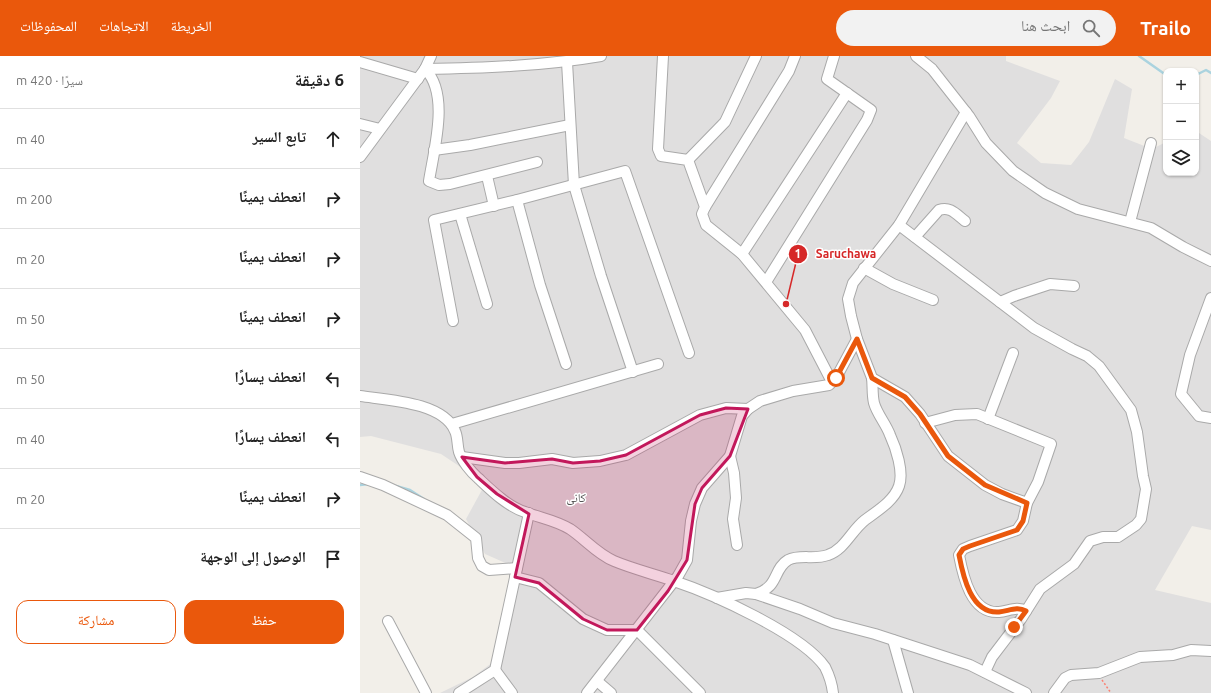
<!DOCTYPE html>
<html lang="ar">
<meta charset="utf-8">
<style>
:root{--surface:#fff;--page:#f2f2f2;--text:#222;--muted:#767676;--line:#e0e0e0;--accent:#ea580c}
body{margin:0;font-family:Ubuntu,"Noto Naskh Arabic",sans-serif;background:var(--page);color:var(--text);direction:rtl}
.controls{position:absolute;right:12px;top:12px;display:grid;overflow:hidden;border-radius:8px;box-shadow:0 1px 3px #0004}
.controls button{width:36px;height:36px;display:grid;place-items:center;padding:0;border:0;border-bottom:1px solid var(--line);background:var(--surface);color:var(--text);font:20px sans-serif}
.stop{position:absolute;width:12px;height:12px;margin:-9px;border:3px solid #ea580c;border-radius:50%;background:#fff}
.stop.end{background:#ea580c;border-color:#fff;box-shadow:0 1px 4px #0008}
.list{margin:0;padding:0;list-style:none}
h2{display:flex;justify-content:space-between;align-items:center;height:52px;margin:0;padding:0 16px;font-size:17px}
h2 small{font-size:13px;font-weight:400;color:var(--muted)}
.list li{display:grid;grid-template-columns:26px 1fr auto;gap:12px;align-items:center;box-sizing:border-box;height:60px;padding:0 16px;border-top:1px solid var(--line)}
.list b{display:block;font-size:15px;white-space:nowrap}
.list em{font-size:13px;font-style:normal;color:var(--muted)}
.actions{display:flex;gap:8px;padding:12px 16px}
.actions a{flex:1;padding:9px 0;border:1px solid var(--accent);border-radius:12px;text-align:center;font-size:14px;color:var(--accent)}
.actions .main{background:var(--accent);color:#fff}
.icon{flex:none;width:22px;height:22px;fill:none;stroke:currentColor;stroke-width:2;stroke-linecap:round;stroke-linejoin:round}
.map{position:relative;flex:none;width:851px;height:637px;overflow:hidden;direction:ltr}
header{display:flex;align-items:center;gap:24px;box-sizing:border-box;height:56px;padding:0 20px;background:var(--accent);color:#fff}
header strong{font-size:19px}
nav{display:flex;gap:22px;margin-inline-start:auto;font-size:14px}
.search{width:280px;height:36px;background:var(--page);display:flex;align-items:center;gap:10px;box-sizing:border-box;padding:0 14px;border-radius:22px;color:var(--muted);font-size:15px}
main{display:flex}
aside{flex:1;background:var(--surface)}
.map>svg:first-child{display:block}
.residential{fill:#e0dfdf}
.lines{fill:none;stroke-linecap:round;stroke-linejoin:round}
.stream{stroke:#aad3df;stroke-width:2.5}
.minor-casing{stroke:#a9a9a9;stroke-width:12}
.path{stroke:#fa8072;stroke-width:1.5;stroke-dasharray:2 2;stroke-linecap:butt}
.minor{stroke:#fff;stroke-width:10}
.route{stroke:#ea580c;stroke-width:5}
.marked{fill:#c2185b;fill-opacity:0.2;stroke:#c2185b;stroke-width:3;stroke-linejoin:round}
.labels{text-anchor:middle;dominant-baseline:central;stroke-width:3;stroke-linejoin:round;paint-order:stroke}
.neighbourhood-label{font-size:12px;fill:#555;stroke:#fff}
.leader{fill:none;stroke:#d62828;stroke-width:1.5}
.callout-dot{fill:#d62828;stroke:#fff;stroke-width:1.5}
.mark-label{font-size:12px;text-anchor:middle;font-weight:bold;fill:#fff}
.callout-label{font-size:12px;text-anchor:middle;font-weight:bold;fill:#d62828;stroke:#fff;stroke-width:3;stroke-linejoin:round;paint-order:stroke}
</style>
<header>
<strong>Trailo</strong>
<div class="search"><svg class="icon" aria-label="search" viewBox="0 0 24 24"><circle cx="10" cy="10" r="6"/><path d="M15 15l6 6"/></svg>ابحث هنا</div>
<nav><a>الخريطة</a><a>الاتجاهات</a><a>المحفوظات</a></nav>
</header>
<main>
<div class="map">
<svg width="851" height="637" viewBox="0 0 851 637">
<rect width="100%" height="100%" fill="#f2efe9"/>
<path class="residential" d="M0,0H646V5L700,25L691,42L657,87L681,107L711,109L729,86L755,23L772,33L764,82L792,93L806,86V117H836V75L851,85V474L832,470L795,534L851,547V637H80L113,621L137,603L152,510L125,498L106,463L123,432L105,414L81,398L11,380L0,381Z"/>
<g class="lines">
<g class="stream">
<path d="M779,0L806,19"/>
<path d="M836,19L846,14L851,17"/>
<path d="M0,429L9,428"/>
<path d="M36,430L50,434L64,443"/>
</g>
<g class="minor-casing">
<g id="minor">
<path d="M303,0L298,93L301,100L328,104L345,151L342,158L346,169L382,198L445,274L472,326"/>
<path d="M556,0L572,13L609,60L626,87L653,115L685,137L718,153L791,172L823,191L851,205"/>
<path d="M0,6L58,23"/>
<path d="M207,6L214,129L241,220L273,316"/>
<path d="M65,13C90,38 74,93 69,125L79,129L90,128L177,106"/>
<path d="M65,13C124,12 182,10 241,0"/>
<path d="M606,56L539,169L493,227L488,243L491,260L497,283L512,322L545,341L560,358L588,400L625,429L642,438L667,447"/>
<path d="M0,68L20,73"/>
<path d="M74,94L110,89L210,69"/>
<path d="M0,101L65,13L71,0"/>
<path d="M328,104L365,66L396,0"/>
<path d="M127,120L134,150"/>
<path d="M157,144L180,229L206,308"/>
<path d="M345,151L429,15L435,0"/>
<path d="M100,158L127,248"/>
<path d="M770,166L791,87"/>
<path d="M539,169L674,272L712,293L727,300L739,310L771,354L777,376L783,420L786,433L781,463L776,469L758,481H743L730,485L714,508L680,533L661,563L632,601L625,616"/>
<path d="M555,181L579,154C590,150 596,158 605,165"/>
<path d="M382,198L487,37"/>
<path d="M504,212L533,228L573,244"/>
<path d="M406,226L507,64L511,54L467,23L474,0"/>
<path d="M851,242L830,299L821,338L839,360L851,362"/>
<path d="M640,246L654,240L690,228L714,230"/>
<path d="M93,265L74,164L157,144L265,115L329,297"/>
<path d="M0,340C27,344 83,346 95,375C98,381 97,389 99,396C102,405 111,416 118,422C132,435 147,450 165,456C180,462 195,464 210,473C225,483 237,498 254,505C273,513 294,518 314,525C353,538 442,578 465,611C469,619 472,628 473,637"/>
<path d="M628,363L653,297"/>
<path d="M565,367L595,359L617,358L691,388L678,426L667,447L663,465L657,474L610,490L603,493L599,499C603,520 611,558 639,556C649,555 657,550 666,555"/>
<path d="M92,368L298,308"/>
<path d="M370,400L374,417L376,442L373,463L377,489"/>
<path d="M102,401L145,407H159L192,403L213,407L240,405L266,399L340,359L366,352L388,353"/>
<path d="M0,421L23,429L87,459L116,482L118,502L122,510L129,514L157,512"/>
<path d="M155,521L179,527L223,563L247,574H277L340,637"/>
<path d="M396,538C419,531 413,513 428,504C440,498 455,504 468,499C485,493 491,475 505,464C517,455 534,445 539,430C544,416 536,392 530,379C526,368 517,358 514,347C512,339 513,330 512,322"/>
<path d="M357,542L386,537L396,538L440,553L473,567L515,578L610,609L666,637"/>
<path d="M28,565L66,637"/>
<path d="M533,584L548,637"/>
<path d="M135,614L152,637"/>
<path d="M237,625L251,637"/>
<path d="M99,637L135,614L169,457"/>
<path d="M227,637L318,520L327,504L331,465L335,448L342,432L370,400L382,360L388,353L400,345L433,335L469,329L476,322L497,283"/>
<path d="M694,637L705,622L711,619L739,617L780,601L813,599L831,594L851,595"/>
</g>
</g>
<path class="path" d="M742,624L751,637"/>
<use href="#minor" class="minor"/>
</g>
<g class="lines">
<path class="route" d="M476,322L497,283L512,322L545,341L560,358L588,400L625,429L667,447L663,465L657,474L610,490L603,493L599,499C603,520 611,558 639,556C649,555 657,550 666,555L654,571"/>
</g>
<path class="marked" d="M366,352L388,353L370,400L342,432L335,448L327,504L308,535L277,574H247L223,563L179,527L155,521L169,458L137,438L117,421L102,401L145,407L192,403L213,407L240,405L266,399L340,359Z"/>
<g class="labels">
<g class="neighbourhood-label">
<text x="216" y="441">کانی</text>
</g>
</g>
<path class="leader" d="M426 248L438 198"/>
<g class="callout-dot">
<circle cx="426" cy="248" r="4"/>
<circle cx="438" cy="198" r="10"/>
</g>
<g class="mark-label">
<text x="438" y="202">1</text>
</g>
<g class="callout-label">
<text x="486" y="202">Saruchawa</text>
</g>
</svg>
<div class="controls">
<button>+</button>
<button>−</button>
<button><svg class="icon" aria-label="layers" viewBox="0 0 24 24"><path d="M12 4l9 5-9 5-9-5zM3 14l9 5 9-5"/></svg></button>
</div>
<div class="stop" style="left:476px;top:322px"></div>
<div class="stop end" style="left:654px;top:571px"></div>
</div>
<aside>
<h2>6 دقيقة<small>سيرًا · 420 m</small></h2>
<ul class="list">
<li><svg class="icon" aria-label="ahead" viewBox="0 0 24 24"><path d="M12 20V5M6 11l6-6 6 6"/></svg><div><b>تابع السير</b></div><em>40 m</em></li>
<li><svg class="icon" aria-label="right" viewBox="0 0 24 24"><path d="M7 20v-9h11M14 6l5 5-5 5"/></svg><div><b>انعطف يمينًا</b></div><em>200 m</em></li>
<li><svg class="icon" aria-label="right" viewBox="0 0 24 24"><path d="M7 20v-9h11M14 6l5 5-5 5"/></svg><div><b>انعطف يمينًا</b></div><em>20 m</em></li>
<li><svg class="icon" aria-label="right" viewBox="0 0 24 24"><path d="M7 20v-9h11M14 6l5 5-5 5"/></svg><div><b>انعطف يمينًا</b></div><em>50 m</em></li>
<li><svg class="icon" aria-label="left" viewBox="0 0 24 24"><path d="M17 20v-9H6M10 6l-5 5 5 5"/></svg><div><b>انعطف يسارًا</b></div><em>50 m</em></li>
<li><svg class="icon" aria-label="left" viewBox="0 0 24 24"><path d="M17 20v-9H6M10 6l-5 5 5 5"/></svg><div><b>انعطف يسارًا</b></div><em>40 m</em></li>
<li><svg class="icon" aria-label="right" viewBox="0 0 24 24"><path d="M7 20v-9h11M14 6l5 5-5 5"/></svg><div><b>انعطف يمينًا</b></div><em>20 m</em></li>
<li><svg class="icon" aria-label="arrive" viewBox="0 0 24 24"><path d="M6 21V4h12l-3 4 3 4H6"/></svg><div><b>الوصول إلى الوجهة</b></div></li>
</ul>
<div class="actions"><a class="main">حفظ</a><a>مشاركة</a></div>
</aside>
</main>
